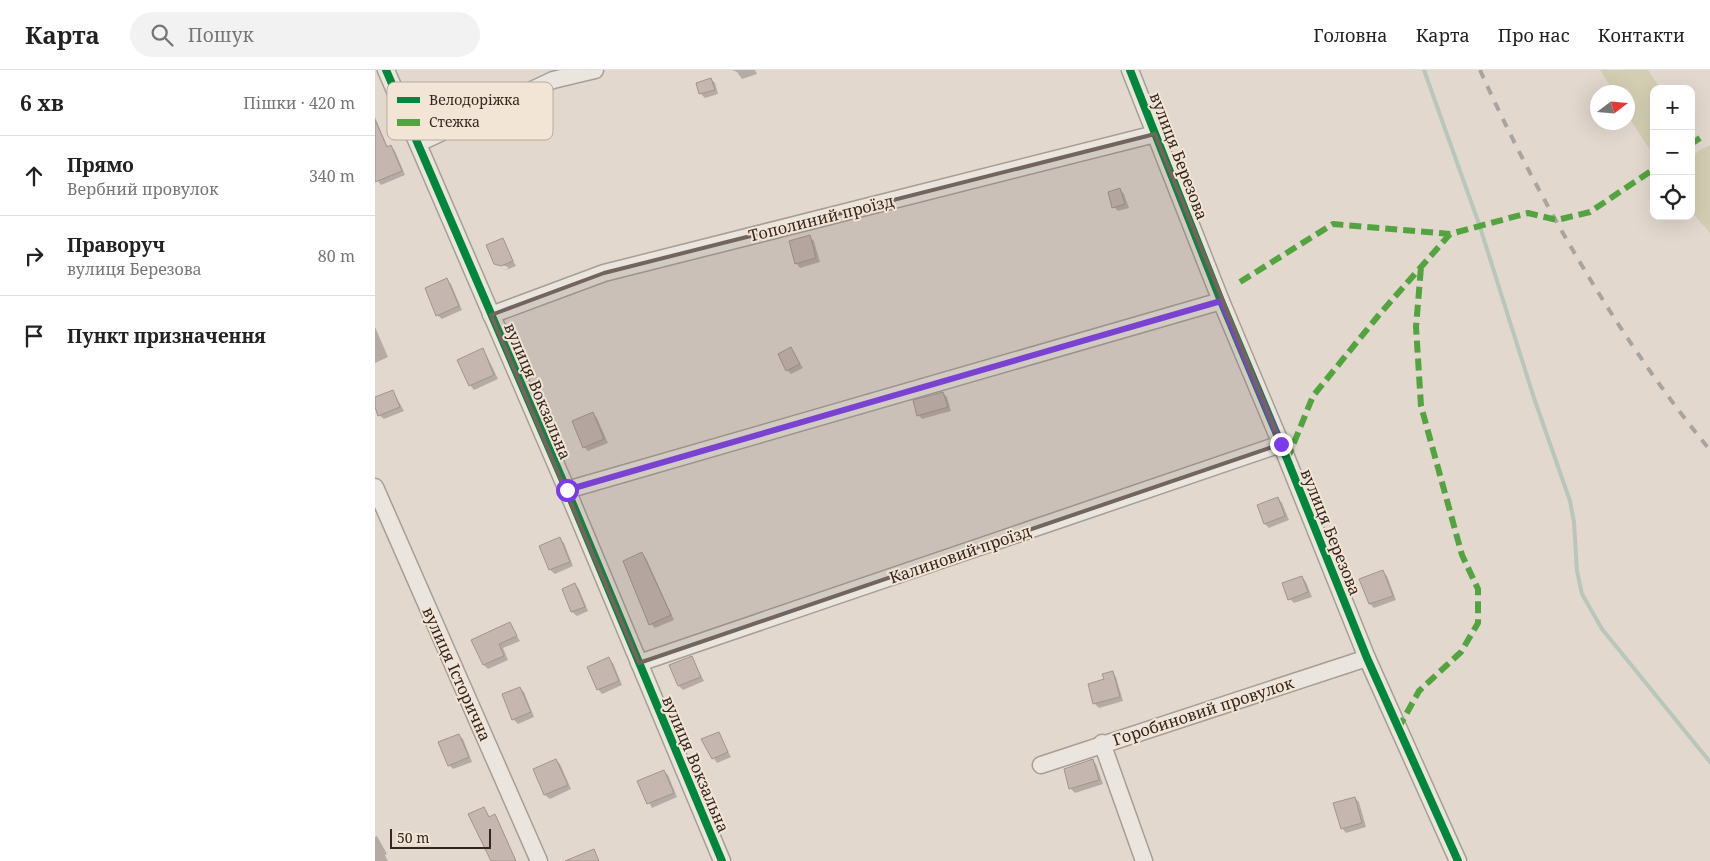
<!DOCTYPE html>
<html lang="uk">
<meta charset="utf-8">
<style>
:root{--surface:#fff;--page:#f2f2f2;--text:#222;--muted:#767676;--line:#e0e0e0}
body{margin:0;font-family:"Noto Serif",serif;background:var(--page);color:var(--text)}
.controls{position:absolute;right:15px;top:15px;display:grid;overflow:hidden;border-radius:10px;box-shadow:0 5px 20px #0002}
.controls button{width:45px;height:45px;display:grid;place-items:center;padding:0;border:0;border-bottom:1px solid var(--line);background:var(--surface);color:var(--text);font:25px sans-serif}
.compass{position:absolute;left:1215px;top:15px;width:45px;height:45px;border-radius:50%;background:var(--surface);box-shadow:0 5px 20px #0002;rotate:74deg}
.scale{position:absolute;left:15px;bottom:12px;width:101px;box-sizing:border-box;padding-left:5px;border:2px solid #352720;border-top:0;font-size:14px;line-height:18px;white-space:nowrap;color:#352720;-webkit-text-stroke:4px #f2e5d5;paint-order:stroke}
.stop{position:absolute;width:15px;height:15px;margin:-11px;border:4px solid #7c3aed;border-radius:50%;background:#fff}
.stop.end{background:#7c3aed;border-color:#fff;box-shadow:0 1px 5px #0008}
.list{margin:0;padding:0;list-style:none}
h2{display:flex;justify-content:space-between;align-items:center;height:65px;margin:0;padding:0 20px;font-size:21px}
h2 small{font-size:16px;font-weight:400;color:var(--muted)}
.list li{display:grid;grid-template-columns:32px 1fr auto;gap:15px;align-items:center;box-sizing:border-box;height:80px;padding:0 20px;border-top:1px solid var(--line)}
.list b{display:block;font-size:19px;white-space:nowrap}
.list p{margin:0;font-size:16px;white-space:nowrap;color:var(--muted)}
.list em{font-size:16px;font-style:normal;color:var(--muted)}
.icon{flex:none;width:28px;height:28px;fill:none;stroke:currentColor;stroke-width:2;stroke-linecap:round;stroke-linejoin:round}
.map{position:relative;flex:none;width:1335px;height:791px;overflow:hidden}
header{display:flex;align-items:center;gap:30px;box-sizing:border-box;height:70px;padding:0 25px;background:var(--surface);border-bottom:1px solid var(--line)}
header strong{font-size:24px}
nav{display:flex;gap:28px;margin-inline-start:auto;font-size:18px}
.search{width:350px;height:45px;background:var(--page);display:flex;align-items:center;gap:12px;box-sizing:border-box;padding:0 18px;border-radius:28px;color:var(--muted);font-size:19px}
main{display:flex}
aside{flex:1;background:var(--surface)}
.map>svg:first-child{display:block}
.green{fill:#d3ceb2}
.shadow{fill:#0003}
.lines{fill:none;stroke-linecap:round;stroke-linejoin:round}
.stream{stroke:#b9c6bb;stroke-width:4}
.building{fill:#c5b7af;stroke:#a2948e}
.minor-casing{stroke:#a79e96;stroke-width:19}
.minor{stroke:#eae5de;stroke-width:16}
.rail{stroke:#aaa49e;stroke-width:4;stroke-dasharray:9 9;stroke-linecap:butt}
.quiet{stroke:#53a341;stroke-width:6;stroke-dasharray:12 6;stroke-linecap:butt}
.cycleway-casing{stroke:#f2e5d5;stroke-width:11}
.cycleway{stroke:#00873e;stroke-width:8}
.route{stroke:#7c3aed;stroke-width:6}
.marked{fill:#72655d;fill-opacity:0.2;stroke:#72655d;stroke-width:4;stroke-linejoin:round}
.labels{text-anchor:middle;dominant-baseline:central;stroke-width:4;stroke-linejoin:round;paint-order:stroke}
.street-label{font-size:16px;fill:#352720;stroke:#f2e5d5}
.key{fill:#f2e5d5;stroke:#b9ac9f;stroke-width:1}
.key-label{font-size:14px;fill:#352720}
</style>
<header>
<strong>Карта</strong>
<div class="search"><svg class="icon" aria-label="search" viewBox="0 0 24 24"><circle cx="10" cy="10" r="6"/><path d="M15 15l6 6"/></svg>Пошук</div>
<nav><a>Головна</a><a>Карта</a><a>Про нас</a><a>Контакти</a></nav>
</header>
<main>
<aside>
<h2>6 хв<small>Пішки · 420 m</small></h2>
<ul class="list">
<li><svg class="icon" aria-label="ahead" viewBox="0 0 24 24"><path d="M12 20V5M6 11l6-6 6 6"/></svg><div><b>Прямо</b><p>Вербний провулок</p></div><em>340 m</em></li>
<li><svg class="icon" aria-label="right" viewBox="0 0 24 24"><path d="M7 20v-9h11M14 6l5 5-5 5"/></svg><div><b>Праворуч</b><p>вулиця Березова</p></div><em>80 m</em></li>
<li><svg class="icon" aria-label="arrive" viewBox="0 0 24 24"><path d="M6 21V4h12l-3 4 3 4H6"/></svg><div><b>Пункт призначення</b></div></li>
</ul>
</aside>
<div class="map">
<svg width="1335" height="791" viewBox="0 0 1335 791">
<rect width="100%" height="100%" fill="#e2d8ce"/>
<g class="green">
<path d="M1225,0H1273L1286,19H1279V81L1275,80L1253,46L1252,22H1239Z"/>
<path d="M1335,75V163L1316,141V88L1325,80Z"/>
</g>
<g class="shadow">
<path d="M357,0H380L382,4L367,9L362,2Z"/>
<path d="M336,9L340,13L343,24L330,28L326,24Z"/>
<path d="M0,47L13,78L16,77L20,81L30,105L6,115L0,107Z"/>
<path d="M745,119L749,124L754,138L743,141L739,137Z"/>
<path d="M435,167L439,171L445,192L425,198L421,193Z"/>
<path d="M127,170L141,196L131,200L124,197L132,200L133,197L121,193Z"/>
<path d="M72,210L76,214L87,240L67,249L62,245Z"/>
<path d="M0,257L13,287L0,293Z"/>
<path d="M107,279L111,284L123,309L99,320L95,315Z"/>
<path d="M416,279L428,298L416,304L412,300Z"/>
<path d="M18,321L29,341L9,349L4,345L0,328Z"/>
<path d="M568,323L572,327L576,341L547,349L543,345Z"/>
<path d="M218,344L222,348L233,373L213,381L209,377Z"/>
<path d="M903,428L907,433L914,450L894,458L890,454Z"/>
<path d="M185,469L189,473L198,496L180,504L175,500L166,477Z"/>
<path d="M267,484L271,488L299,550L280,558L276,554Z"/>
<path d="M1008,502L1012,506L1021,530L999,538L995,534Z"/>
<path d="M927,507L931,512L937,527L919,533L915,529Z"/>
<path d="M200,514L204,519L213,541L202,546L197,542L188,519Z"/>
<path d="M135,554L145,571L128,578L133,590L113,599L109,595Z"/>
<path d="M316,587L329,611L308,620L304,616Z"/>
<path d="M233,588L238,593L247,615L227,624L223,619Z"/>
<path d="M737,602L741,607L748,631L724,638L720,634Z"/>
<path d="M145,618L149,622L159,647L143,654L138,649L128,625Z"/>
<path d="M343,663L356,687L342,693L327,670Z"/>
<path d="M83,665L88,669L97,692L78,699L74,695Z"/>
<path d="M181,690L185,694L196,719L175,729L170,725L160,700Z"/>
<path d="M717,690L721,694L728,714L700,723L696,719L690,700Z"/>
<path d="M288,701L293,705L302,727L277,738L263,712Z"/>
<path d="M980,728L984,732L991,757L971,763L967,758Z"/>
<path d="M109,738L115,748L119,746L123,750L141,791H117L95,745Z"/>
<path d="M2,766L12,784L10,785L13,791H0V767Z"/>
</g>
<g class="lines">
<path class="stream" d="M1049,0L1104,154L1159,328L1195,431L1199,452L1202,501L1207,524L1227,559L1335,692"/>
</g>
<g class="building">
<path d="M336,8L340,20L324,24L321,13Z"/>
<path d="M0,50L12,77L16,75L27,101L0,112Z"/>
<path d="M745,118L750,134L737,138L733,122Z"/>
<path d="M435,165L441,188L420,194L414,171Z"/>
<path d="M128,168L138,191L126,196L119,194L111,175Z"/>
<path d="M72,208L84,236L61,246L50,218Z"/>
<path d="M416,277L425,294L411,301L403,284Z"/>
<path d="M108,278L119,305L94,316L82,290Z"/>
<path d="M18,320L25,337L3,346L0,337V327Z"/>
<path d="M568,322L573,337L542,346L538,330Z"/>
<path d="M218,342L229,369L208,378L197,351Z"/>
<path d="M903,427L910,446L889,454L882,435Z"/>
<path d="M185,467L195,492L174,500L164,476Z"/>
<path d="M267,482L296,545L274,555L248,491Z"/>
<path d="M1008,500L1018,526L994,534L984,509Z"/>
<path d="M927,506L933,522L913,530L907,513Z"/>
<path d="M200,513L210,537L196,542L187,519Z"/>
<path d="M135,552L142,566L124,574L129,586L108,595L96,570Z"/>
<path d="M317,586L326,607L303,616L294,595Z"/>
<path d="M234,587L244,611L222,620L212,597Z"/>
<path d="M738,601L745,627L718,634L713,614L729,609L727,604Z"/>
<path d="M145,617L156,642L137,650L127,624Z"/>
<path d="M344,662L353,682L337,689L326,669Z"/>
<path d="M84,664L94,687L73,696L63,672Z"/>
<path d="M181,689L193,715L169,725L158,699Z"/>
<path d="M718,689L724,710L694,719L689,699Z"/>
<path d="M289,700L299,723L272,734L262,711Z"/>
<path d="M980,727L987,753L966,759L958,733Z"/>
<path d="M109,737L114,747L120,744L141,791H116L93,744Z"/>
<path d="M219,779L224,791H190Z"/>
</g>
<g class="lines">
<g class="minor-casing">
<g id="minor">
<path d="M11,0L192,420L347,791"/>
<path d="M755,0L846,231L906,374L992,588L1083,791"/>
<path d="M44,73L178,10L220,0"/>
<path d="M116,245L229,203L780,64"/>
<path d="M0,417L164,791"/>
<path d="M192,420L846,231"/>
<path d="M264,593L906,374"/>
<path d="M727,673L769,791"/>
<path d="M666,695L992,588"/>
</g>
</g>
<use href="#minor" class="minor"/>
<path class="rail" d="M1105,0C1163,129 1245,271 1335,380"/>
<g class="quiet">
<path d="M1316,74L1325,68"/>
<path d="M865,212L958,154L1075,164"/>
<path d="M912,390L938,326L1003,246L1075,164L1153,143L1182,150L1215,142L1279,99"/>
<path d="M1023,659L1044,621L1086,582L1103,553V519L1087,485L1046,336L1041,257L1046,197"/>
</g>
<g class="cycleway-casing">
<g id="cycleway">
<path d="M11,0L192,420L347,791"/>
<path d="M755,0L846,231L906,374L992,588L1083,791"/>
</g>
</g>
<use href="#cycleway" class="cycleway"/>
</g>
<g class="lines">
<path class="route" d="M192,420L846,231L906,374"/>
</g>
<path class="marked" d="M780,64L906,374L264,593L116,245L229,203Z"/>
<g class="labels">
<g class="street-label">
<text transform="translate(804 86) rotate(69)">вулиця Березова</text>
<text transform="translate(446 148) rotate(-14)">Тополиний проїзд</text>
<text transform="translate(163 321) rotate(67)">вулиця Вокзальна</text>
<text transform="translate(956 462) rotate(68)">вулиця Березова</text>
<text transform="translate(585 484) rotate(-19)">Калиновий проїзд</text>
<text transform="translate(82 604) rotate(66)">вулиця Історична</text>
<text transform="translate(828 641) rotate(-18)">Горобиновий провулок</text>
<text transform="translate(321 694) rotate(67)">вулиця Вокзальна</text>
</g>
</g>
<rect x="12" y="12" width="166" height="58" rx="8" class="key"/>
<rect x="22" y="27" width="23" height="6" fill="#00873e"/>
<rect x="22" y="49" width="23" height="7" fill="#53a341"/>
<g class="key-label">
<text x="54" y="35">Велодоріжка</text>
<text x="54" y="57">Стежка</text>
</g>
</svg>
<div class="controls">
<button>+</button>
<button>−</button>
<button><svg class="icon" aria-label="locate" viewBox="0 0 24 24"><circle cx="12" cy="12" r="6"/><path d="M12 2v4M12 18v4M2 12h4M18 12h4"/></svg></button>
</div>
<svg class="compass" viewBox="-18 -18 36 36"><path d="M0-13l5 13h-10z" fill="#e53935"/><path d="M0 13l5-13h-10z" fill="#767676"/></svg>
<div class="scale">50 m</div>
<div class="stop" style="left:192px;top:420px"></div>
<div class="stop end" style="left:906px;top:374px"></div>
</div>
</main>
